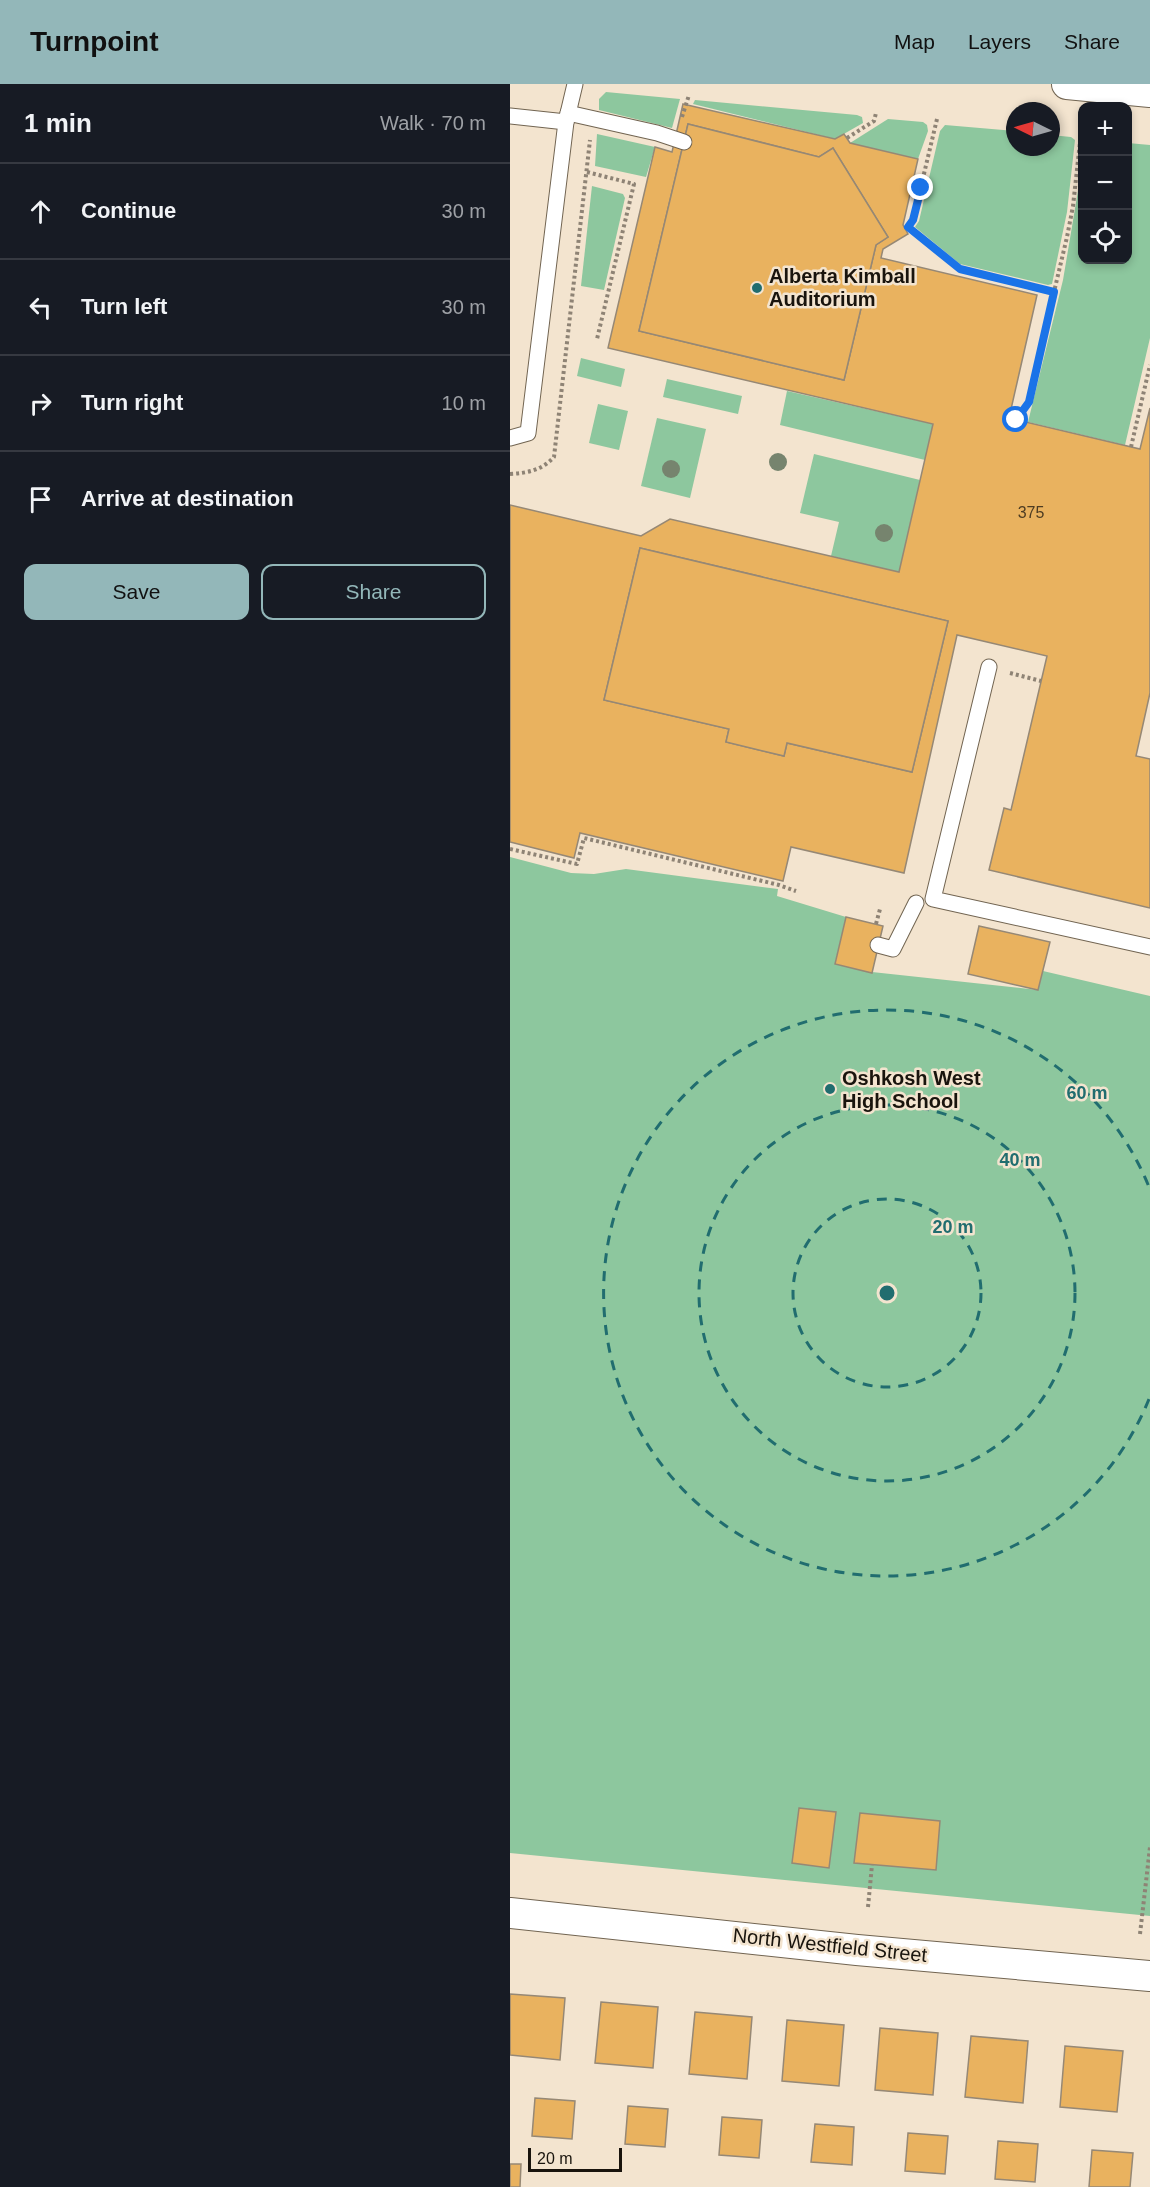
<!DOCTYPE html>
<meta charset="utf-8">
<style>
:root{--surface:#171b24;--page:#20242c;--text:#f1f3f6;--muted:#9ea1a6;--line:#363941;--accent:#93b7b9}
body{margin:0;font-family:Arial,sans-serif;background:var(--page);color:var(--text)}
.controls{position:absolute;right:18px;top:18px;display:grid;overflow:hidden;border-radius:12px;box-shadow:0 3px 9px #0003}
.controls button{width:54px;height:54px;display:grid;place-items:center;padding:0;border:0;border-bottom:2px solid var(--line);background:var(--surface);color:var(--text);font:30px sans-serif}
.compass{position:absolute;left:496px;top:18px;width:54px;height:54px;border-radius:50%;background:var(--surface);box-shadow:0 3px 9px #0003;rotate:275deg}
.scale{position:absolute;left:18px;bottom:15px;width:94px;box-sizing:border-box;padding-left:6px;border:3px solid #19140d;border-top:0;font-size:16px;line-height:21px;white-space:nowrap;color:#19140d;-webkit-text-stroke:4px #f3e4cf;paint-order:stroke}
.stop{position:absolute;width:18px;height:18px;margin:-14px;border:4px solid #1a73e8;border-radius:50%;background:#fff}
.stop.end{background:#1a73e8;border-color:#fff;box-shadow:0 2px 6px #0008}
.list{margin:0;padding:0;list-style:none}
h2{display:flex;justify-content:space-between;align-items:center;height:78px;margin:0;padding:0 24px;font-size:26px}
h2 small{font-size:20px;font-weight:400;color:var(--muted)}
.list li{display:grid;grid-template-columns:39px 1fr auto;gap:18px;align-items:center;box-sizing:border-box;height:96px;padding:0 24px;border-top:2px solid var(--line)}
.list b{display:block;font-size:22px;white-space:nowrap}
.list em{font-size:20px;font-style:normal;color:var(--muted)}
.actions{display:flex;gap:12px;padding:18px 24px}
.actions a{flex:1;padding:14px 0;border:2px solid var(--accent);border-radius:12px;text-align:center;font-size:21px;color:var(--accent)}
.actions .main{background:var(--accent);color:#111}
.icon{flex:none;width:33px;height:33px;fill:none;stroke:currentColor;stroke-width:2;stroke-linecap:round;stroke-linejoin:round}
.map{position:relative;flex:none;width:640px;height:2103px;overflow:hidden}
header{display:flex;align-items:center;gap:36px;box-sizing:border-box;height:84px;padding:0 30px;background:var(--accent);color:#111}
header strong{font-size:28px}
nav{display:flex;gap:33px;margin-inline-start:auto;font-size:21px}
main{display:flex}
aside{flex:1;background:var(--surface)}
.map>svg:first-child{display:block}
.green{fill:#8dc79e}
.building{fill:#e9b25f;stroke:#968875;stroke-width:1.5;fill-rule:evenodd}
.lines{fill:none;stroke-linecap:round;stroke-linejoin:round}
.service-casing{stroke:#716451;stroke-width:17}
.minor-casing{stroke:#716451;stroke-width:32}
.path{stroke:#8e8375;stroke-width:4;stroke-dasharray:3 3;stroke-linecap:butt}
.service{stroke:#fff;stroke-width:15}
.minor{stroke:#fff;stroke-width:30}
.tree{fill:#76846e}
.route{stroke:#1a73e8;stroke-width:8}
.ring{fill:none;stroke:#216d6f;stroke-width:3;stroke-dasharray:10 8}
.poi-dot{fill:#216d6f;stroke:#f3e4cf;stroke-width:2}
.labels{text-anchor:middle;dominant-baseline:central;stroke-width:5;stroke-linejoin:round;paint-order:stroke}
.number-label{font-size:16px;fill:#4d3c22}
.poi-label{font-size:20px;font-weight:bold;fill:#19140d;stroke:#f3e4cf;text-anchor:start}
.street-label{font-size:20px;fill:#19140d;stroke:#f3e4cf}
.centre{fill:#216d6f;stroke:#f3e4cf;stroke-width:3}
.ring-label{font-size:18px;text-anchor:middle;font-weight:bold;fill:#216d6f;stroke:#f3e4cf;stroke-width:5;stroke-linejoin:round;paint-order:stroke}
</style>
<header>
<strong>Turnpoint</strong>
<nav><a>Map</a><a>Layers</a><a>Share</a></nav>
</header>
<main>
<aside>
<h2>1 min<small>Walk · 70 m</small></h2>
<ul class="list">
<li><svg class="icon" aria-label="ahead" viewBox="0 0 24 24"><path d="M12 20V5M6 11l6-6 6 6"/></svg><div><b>Continue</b></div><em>30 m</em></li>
<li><svg class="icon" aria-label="left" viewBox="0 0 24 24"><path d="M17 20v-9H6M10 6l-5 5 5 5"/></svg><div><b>Turn left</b></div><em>30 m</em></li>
<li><svg class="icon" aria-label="right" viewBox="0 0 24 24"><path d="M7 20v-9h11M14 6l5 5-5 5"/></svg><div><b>Turn right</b></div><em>10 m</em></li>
<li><svg class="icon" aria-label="arrive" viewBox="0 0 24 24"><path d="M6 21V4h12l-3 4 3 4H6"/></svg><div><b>Arrive at destination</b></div></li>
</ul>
<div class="actions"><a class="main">Save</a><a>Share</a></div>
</aside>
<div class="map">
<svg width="640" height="2103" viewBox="0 0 640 2103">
<rect width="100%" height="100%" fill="#f3e4cf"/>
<g class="green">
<path d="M96,8L170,15L162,44L89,26V15Z"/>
<path d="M185,16L347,31L352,33L353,39L325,55L183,20Z"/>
<path d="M378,35L413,38L417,41L418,47L408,75L340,59Z"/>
<path d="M435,41L505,47V63H541V51L561,53L565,56L557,128L542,200L538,201L450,180L405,143L409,137L430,47Z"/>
<path d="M87,50L145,63L136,93L85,82Z"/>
<path d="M618,59L640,61V254L615,361L518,338L553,196L572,83V176H618Z"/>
<path d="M82,102L113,110L115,114L94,206L71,202Z"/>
<path d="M71,274L115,285L111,303L67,292Z"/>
<path d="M157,295L232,312L228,330L153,313Z"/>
<path d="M277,307L423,340L415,376L270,341Z"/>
<path d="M88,320L118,327L109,366L79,359Z"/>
<path d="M147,334L196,345L180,414L131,402Z"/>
<path d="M304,370L410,396L389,488L321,472L329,438L290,429Z"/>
<path d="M0,773L61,789L84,790L116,785L268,805L267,812L336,833L325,879L362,888L528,906L533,887L640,912V1832L0,1769Z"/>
</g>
<g class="building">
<path d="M173,20L325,55L334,50L340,59L408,75L393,141L398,150L373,165L371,174L527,211L499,334L630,365L640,324V609L626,672L640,675V824L479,786L494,724L501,726L537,572L447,551L394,789L281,763L273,797L70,749L64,774L0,758V421L131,452L160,435L389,488L423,340L98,264L145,63L162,68ZM178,40L309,73L323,64L378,153L366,161L334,296L129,247ZM130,464L438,537L402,688L277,659L274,672L216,658L219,645L94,616Z"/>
<path d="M178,40L309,73L323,64L378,153L366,161L334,296L129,247Z"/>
<path d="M130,464L438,537L402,688L277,659L274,672L216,658L219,645L94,616Z"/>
<path d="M336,833L373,842L362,889L325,880Z"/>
<path d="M469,842L540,858L528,906L458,890Z"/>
<path d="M289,1724L326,1728L319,1784L282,1779Z"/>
<path d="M350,1729L430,1737L426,1786L344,1779Z"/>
<path d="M0,1910L55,1914L50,1976L0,1971Z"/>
<path d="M91,1918L148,1923L143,1984L85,1979Z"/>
<path d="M185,1928L242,1933L237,1995L179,1990Z"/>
<path d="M277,1936L334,1941L329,2002L272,1997Z"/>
<path d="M370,1944L428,1949L423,2011L365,2006Z"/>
<path d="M461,1952L518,1957L513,2019L455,2013Z"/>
<path d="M555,1962L613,1967L607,2028L550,2023Z"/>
<path d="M25,2014L65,2017L62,2055L22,2052Z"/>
<path d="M118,2022L158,2025L155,2063L115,2060Z"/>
<path d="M212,2033L252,2036L249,2074L209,2071Z"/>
<path d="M305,2040L344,2043L342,2081L301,2078Z"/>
<path d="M398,2049L438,2052L435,2090L395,2087Z"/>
<path d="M488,2057L528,2060L525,2098L485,2095Z"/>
<path d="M582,2066L623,2069L620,2103H579Z"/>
<path d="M0,2080H11L10,2103H0Z"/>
</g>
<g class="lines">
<g class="service-casing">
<g id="service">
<path d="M58,29L147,49L174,58"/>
<path d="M0,32L56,38L65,0"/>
<path d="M0,354L18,349L56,38"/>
<path d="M479,583L423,815L640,863"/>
<path d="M368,861L383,865L406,819"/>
</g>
</g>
<g class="minor-casing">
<g id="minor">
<path d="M557,0L640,8"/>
<path d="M0,1829L347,1866L640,1892"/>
</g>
</g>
<g class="path">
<path d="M172,33L179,11"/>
<path d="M427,35L403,136L398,143L450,185L544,208"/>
<path d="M337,54L364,37L366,29"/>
<path d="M77,88L124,100L87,255"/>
<path d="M506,336L518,318L557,153L563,122L571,49"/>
<path d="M621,363L640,281"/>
<path d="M0,390C18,389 32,386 44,373L80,56"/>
<path d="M500,589L531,597"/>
<path d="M0,765L67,780L74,754L269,801L286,807"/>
<path d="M366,840L370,825"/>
<path d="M358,1823L362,1781"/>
<path d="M630,1850L640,1763"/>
</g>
<use href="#service" class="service"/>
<use href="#minor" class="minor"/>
</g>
<g class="tree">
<circle cx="268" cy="378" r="9"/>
<circle cx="161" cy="385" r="9"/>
<circle cx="374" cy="449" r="9"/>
</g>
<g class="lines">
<path class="route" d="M411,104L403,136L398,143L450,185L544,208L519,318L506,336"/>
</g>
<g class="ring">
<circle cx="377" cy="1209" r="94"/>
<circle cx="377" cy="1209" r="188"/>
<path d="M639 1315A283 283 0 1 1 639 1103"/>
</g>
<g class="poi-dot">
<circle cx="247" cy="204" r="6"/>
<circle cx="320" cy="1005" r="6"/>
</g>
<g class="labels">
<g class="number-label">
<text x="521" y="428">375</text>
</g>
<g class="poi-label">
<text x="259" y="192">Alberta Kimball<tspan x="259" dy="23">Auditorium</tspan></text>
<text x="332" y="994">Oshkosh West<tspan x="332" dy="23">High School</tspan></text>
</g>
<g class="street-label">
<text transform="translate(320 1861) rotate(6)">North Westfield Street</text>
</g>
</g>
<circle cx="377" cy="1209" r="9" class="centre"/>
<g class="ring-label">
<text x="577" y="1015">60 m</text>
<text x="510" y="1082">40 m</text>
<text x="443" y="1149">20 m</text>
</g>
</svg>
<div class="controls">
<button>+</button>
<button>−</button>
<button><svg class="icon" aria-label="locate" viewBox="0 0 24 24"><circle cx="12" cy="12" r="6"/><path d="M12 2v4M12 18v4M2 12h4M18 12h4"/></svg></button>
</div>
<svg class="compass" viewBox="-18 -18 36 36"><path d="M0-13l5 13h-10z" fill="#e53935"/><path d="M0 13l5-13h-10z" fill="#9ea1a6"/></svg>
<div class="scale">20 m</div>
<div class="stop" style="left:506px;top:336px"></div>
<div class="stop end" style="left:411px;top:104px"></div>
</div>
</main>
